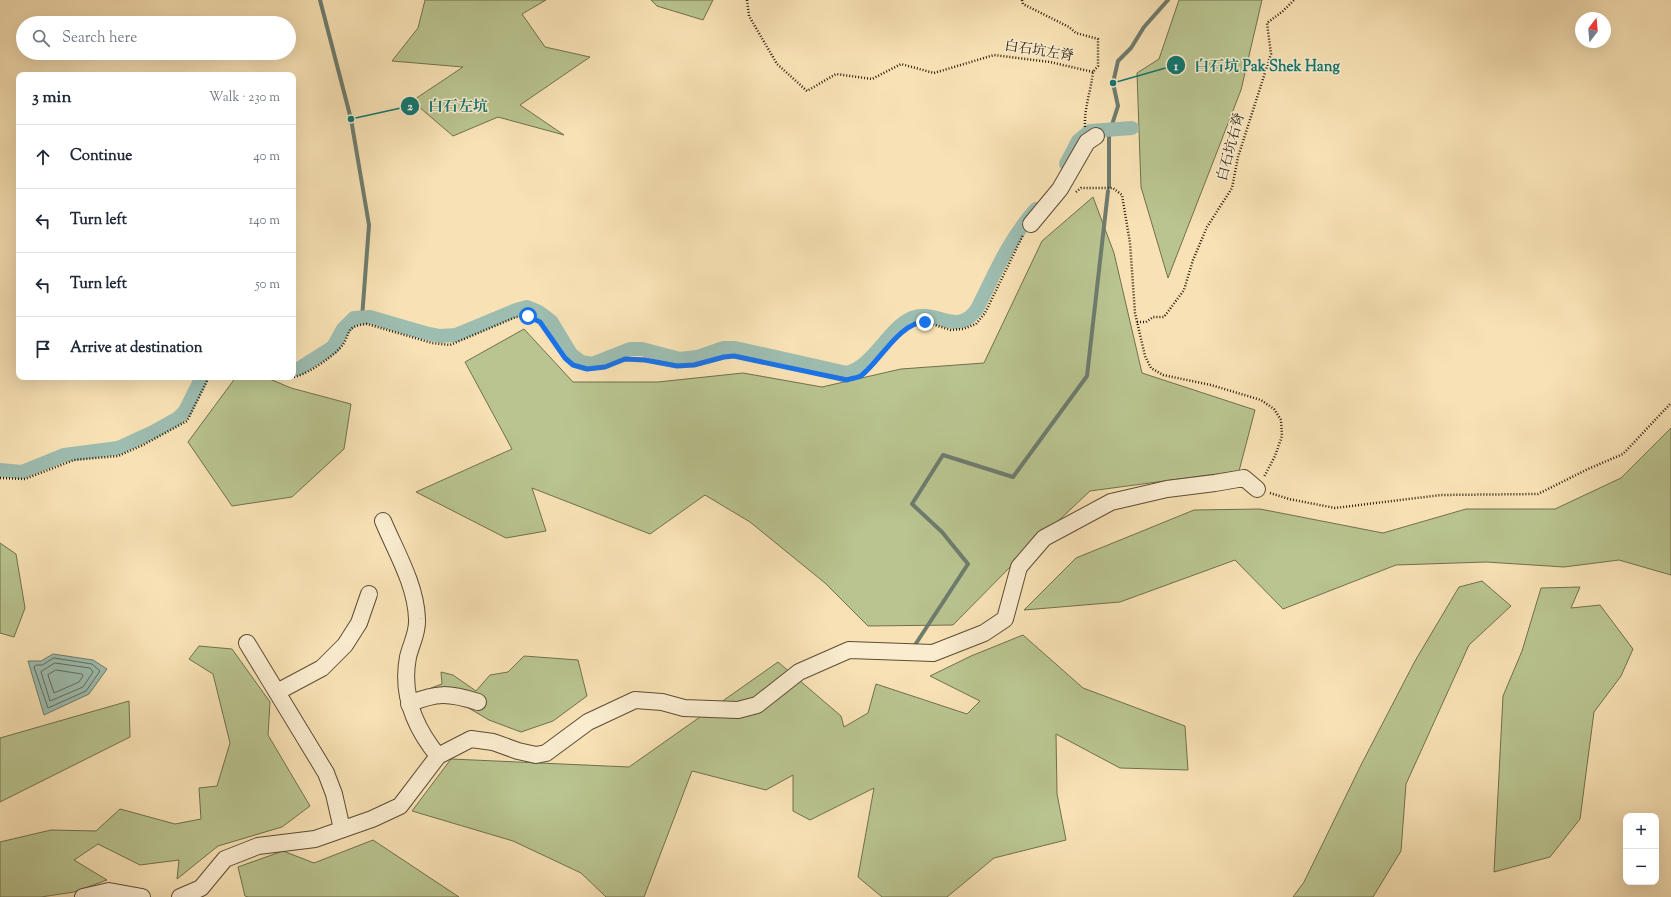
<!DOCTYPE html>
<meta charset="utf-8">
<style>
:root{--surface:#fff;--page:#f6f6f7;--text:#1f2937;--muted:#747a83;--line:#e0e1e3}
body{margin:0;font-family:"Sorts Mill Goudy","Noto Serif TC",serif;background:var(--page);color:var(--text)}
.controls{position:absolute;right:12px;bottom:12px;display:grid;overflow:hidden;border-radius:8px;box-shadow:0 4px 16px #0002}
.controls button{width:36px;height:36px;display:grid;place-items:center;padding:0;border:0;border-bottom:1px solid var(--line);background:var(--surface);color:var(--text);font:20px sans-serif}
.compass{position:absolute;left:1575px;top:12px;width:36px;height:36px;border-radius:50%;background:var(--surface);box-shadow:0 4px 16px #0002;rotate:16deg}
.stop{position:absolute;width:12px;height:12px;margin:-9px;border:3px solid #1a73e8;border-radius:50%;background:#fff}
.stop.end{background:#1a73e8;border-color:#fff;box-shadow:0 1px 4px #0008}
.list{margin:0;padding:0;list-style:none}
h2{display:flex;justify-content:space-between;align-items:center;height:52px;margin:0;padding:0 16px;font-size:17px}
h2 small{font-size:13px;font-weight:400;color:var(--muted)}
.list li{display:grid;grid-template-columns:26px 1fr auto;gap:12px;align-items:center;box-sizing:border-box;height:64px;padding:0 16px;border-top:1px solid var(--line)}
.list b{display:block;font-size:15px;white-space:nowrap}
.list em{font-size:13px;font-style:normal;color:var(--muted)}
.icon{flex:none;width:22px;height:22px;fill:none;stroke:currentColor;stroke-width:2;stroke-linecap:round;stroke-linejoin:round}
.map{position:relative;flex:none;width:1671px;height:897px;overflow:hidden}
.search{position:absolute;background:var(--surface);box-shadow:0 4px 16px #0002;left:16px;top:16px;width:280px;height:44px;display:flex;align-items:center;gap:10px;box-sizing:border-box;padding:0 14px;border-radius:22px;color:var(--muted);font-size:15px}
.panel{position:absolute;background:var(--surface);box-shadow:0 4px 16px #0002;left:16px;top:72px;width:280px;height:308px;border-radius:8px}
.map>svg:first-child{display:block}
.green{fill:#b9c490;stroke:#70704d}
.water{fill:#9dbdb0;stroke:#6e7c6e}
.lines{fill:none;stroke-linecap:round;stroke-linejoin:round}
.shore{stroke:#626c5d;stroke-width:1}
.stream{stroke:#6e7c6e;stroke-width:4}
.canal{stroke:#9dbdb0;stroke-width:14}
.minor-casing{stroke:#5c4d35;stroke-width:18}
.path{stroke:#281b0a;stroke-width:2.5;stroke-dasharray:1 2;stroke-linecap:butt}
.minor{stroke:#faeccf;stroke-width:16}
.route{stroke:#1a73e8;stroke-width:5}
.labels{text-anchor:middle;dominant-baseline:central;stroke-width:3;stroke-linejoin:round;paint-order:stroke}
.street-label{font-size:14px;fill:#281b0a;stroke:#faeccf}
.leader{fill:none;stroke:#0f766e;stroke-width:1.5}
.callout-dot{fill:#0f766e;stroke:#faeccf;stroke-width:1.5}
.mark-label{font-size:12px;text-anchor:middle;font-weight:bold;fill:#fff}
.callout-label{font-size:15px;text-anchor:middle;font-weight:bold;fill:#0f766e;stroke:#faeccf;stroke-width:3;stroke-linejoin:round;paint-order:stroke}
</style>
<div class="map">
<svg width="1671" height="897" viewBox="0 0 1671 897">
<rect width="100%" height="100%" fill="#f8e2b5"/>
<filter id="stains"><feTurbulence type="fractalNoise" baseFrequency=".005" numOctaves="4"/><feColorMatrix values="0 0 0 0 .2 0 0 0 0 .09 0 0 0 0 .02 0 0 0 .5 -.17"/></filter>
<radialGradient id="worn" r=".72"><stop offset=".6" stop-color="#630" stop-opacity="0"/><stop offset="1" stop-color="#630" stop-opacity=".3"/></radialGradient>
<g class="green">
<path d="M425,0H546L522,14L545,47L590,57L520,105L564,135L498,117L453,136L412,101L463,67L392,61L418,28Z"/>
<path d="M651,0H713L703,20L657,6Z"/>
<path d="M1179,0H1262L1241,90L1168,278L1141,187L1137,73L1159,59Z"/>
<path d="M1093,197L1114,253L1142,373L1255,410L1239,471L1090,491L1018,559L953,625L868,626L825,583L750,522L705,495L650,534L532,488L546,531L506,538L416,492L512,449L465,362L524,329L573,382H658L743,373L822,387L901,369L984,363L1042,241Z"/>
<path d="M236,377H265L291,388L351,404L344,449L292,497L232,506L188,442Z"/>
<path d="M1671,428V575L1619,560L1564,567L1486,562L1396,565L1283,609L1235,560L1120,602L1024,610L1076,558L1194,510L1260,509L1383,533L1466,509H1555L1621,478Z"/>
<path d="M0,543L16,554L25,608L14,637L0,633Z"/>
<path d="M1482,581L1511,606L1469,645L1406,784L1401,851L1373,897H1293L1304,882L1361,765L1415,661L1459,587Z"/>
<path d="M1580,587L1571,608L1600,605L1633,649L1621,676L1594,712L1580,819L1550,857L1494,872L1503,696L1522,651L1541,588Z"/>
<path d="M1023,635L1083,688L1185,726L1188,770L1120,768L1056,734L1057,794L1066,840L994,858L947,897H882L858,877L874,788L810,820L793,811V775L766,790L692,771L644,897H606L581,873L513,841L412,811L451,759L629,767L778,662L841,716L844,727L868,713L876,684L967,714L980,701L930,676L971,656Z"/>
<path d="M199,646L232,649L270,702L268,735L310,806L282,827L218,846L177,879L179,860L140,865L98,844L74,860L107,880L74,892L41,897H0V842L51,830L96,831L120,809L175,824L201,819L199,788L217,786L230,743L213,674L189,659Z"/>
<path d="M524,656L578,660L587,696L553,721L521,732L489,720L455,700L436,702L431,688L442,684L441,672L453,675L476,691L490,675L508,672Z"/>
<path d="M129,701L130,737L0,802V738Z"/>
<path d="M373,840L459,897H248L245,896L238,867L283,851L314,863Z"/>
</g>
<path class="water" d="M53,654L93,660L107,669L89,694L44,715L28,661H41Z"/>
<g class="lines">
<g class="shore">
<path d="M54,658L92,664L100,671L86,691L48,708L34,667L36,665H42Z"/>
<path d="M55,663L90,668L93,672L83,687L50,701L41,672Z"/>
<path d="M56,670L82,674L83,676L79,682L54,693L48,675Z"/>
</g>
<g class="stream">
<path d="M320,0L351,119L369,225L362,318"/>
<path d="M1109,187V134L1118,106L1113,83L1118,61L1131,48L1144,27L1168,0"/>
<path d="M913,648L968,564L942,532L912,504L943,455L1013,477L1087,376L1108,191"/>
</g>
<g class="canal">
<path d="M1066,164L1078,141L1090,131L1132,128"/>
<path d="M293,370L300,368L333,347L343,329L354,318L370,317L425,333L440,336L456,335L516,310L527,307L539,312L551,321L571,354L581,362L592,364L630,349H642L680,359L697,357L723,348H735L847,373C875,365 887,329 912,318C936,308 957,338 977,309C995,273 1009,239 1036,209"/>
<path d="M0,470L22,472L64,455L118,448L153,432L178,418L185,411L202,377"/>
</g>
<g class="minor-casing">
<g id="minor">
<path d="M1031,224L1060,189L1087,142L1096,136"/>
<path d="M383,521C396,552 416,585 417,619C418,633 411,644 408,657C401,694 415,728 438,756"/>
<path d="M247,643L326,773L334,794L342,829"/>
<path d="M277,692L322,668L345,645L359,623L369,594"/>
<path d="M409,704C437,692 449,693 478,702"/>
<path d="M83,897L109,891L142,897"/>
<path d="M180,897L201,888L225,859L258,846L315,839L372,819L400,806L438,756L471,739L493,742L518,751L536,755L546,753L588,722L635,700L662,702L684,708L738,710L757,705L799,672L849,650L933,653L984,633L1005,619L1019,567L1044,538L1111,502L1167,489L1215,483L1244,478L1257,489"/>
</g>
</g>
<g class="path">
<path d="M747,0L749,16L777,64L807,91L836,74L872,79L901,64L934,73L994,55L1050,62L1093,72"/>
<path d="M1022,0L1023,4L1069,27L1076,33L1098,39V66L1093,72"/>
<path d="M1085,127C1084,108 1091,91 1093,72"/>
<path d="M1076,192L1081,188H1113L1122,195L1130,243L1135,313L1145,356L1151,368L1163,375L1211,385L1261,400L1274,409L1281,420L1282,436L1275,456L1264,477"/>
<path d="M1137,322H1146L1153,317H1164L1184,290L1193,260L1207,227L1232,188L1238,157L1271,54L1267,23L1283,11L1294,0"/>
<path d="M291,377C302,378 331,358 339,349C352,337 342,326 367,324L432,343L450,345L516,317L528,316L540,322L565,358L573,365L587,369L605,367L625,359H645L677,365H694L724,357L734,356L847,379L861,376L898,337L912,325L918,322H925L951,330L963,329L976,324L985,313L1023,235"/>
<path d="M0,478L25,479L74,460L118,456L143,445L187,421L209,377"/>
<path d="M1270,493L1289,499L1335,508L1441,495L1538,494L1588,469L1623,454L1671,403"/>
</g>
<use href="#minor" class="minor"/>
</g>
<g class="lines">
<path class="route" d="M528,316L540,322L565,358L573,365L587,369L605,367L625,359L645,360L677,366L694,365L724,357L734,356L847,380C852,378 859,378 862,375C880,361 900,322 925,322"/>
</g>
<g class="labels">
<g class="street-label">
<text transform="translate(1039 52) rotate(9)">白石坑左脊</text>
<text transform="translate(1232 147) rotate(-75)">白石坑右脊</text>
</g>
</g>
<path class="leader" d="M1113 83L1176 65M351 119L410 106"/>
<g class="callout-dot">
<circle cx="1113" cy="83" r="4"/>
<circle cx="351" cy="119" r="4"/>
<circle cx="1176" cy="65" r="10"/>
<circle cx="410" cy="106" r="10"/>
</g>
<g class="mark-label">
<text x="1176" y="70">1</text>
<text x="410" y="110">2</text>
</g>
<g class="callout-label">
<text x="1267" y="71">白石坑 Pak Shek Hang</text>
<text x="458" y="111">白石左坑</text>
</g>
<rect width="100%" height="100%" filter="url(#stains)"/>
<rect width="100%" height="100%" fill="url(#worn)"/>
</svg>
<div class="controls">
<button>+</button>
<button>−</button>
</div>
<svg class="compass" viewBox="-18 -18 36 36"><path d="M0-13l5 13h-10z" fill="#e53935"/><path d="M0 13l5-13h-10z" fill="#747a83"/></svg>
<div class="stop" style="left:528px;top:316px"></div>
<div class="stop end" style="left:925px;top:322px"></div>
<div class="search"><svg class="icon" aria-label="search" viewBox="0 0 24 24"><circle cx="10" cy="10" r="6"/><path d="M15 15l6 6"/></svg>Search here</div>
<section class="panel">
<h2>3 min<small>Walk · 230 m</small></h2>
<ul class="list">
<li><svg class="icon" aria-label="ahead" viewBox="0 0 24 24"><path d="M12 20V5M6 11l6-6 6 6"/></svg><div><b>Continue</b></div><em>40 m</em></li>
<li><svg class="icon" aria-label="left" viewBox="0 0 24 24"><path d="M17 20v-9H6M10 6l-5 5 5 5"/></svg><div><b>Turn left</b></div><em>140 m</em></li>
<li><svg class="icon" aria-label="left" viewBox="0 0 24 24"><path d="M17 20v-9H6M10 6l-5 5 5 5"/></svg><div><b>Turn left</b></div><em>50 m</em></li>
<li><svg class="icon" aria-label="arrive" viewBox="0 0 24 24"><path d="M6 21V4h12l-3 4 3 4H6"/></svg><div><b>Arrive at destination</b></div></li>
</ul>
</section>
</div>
